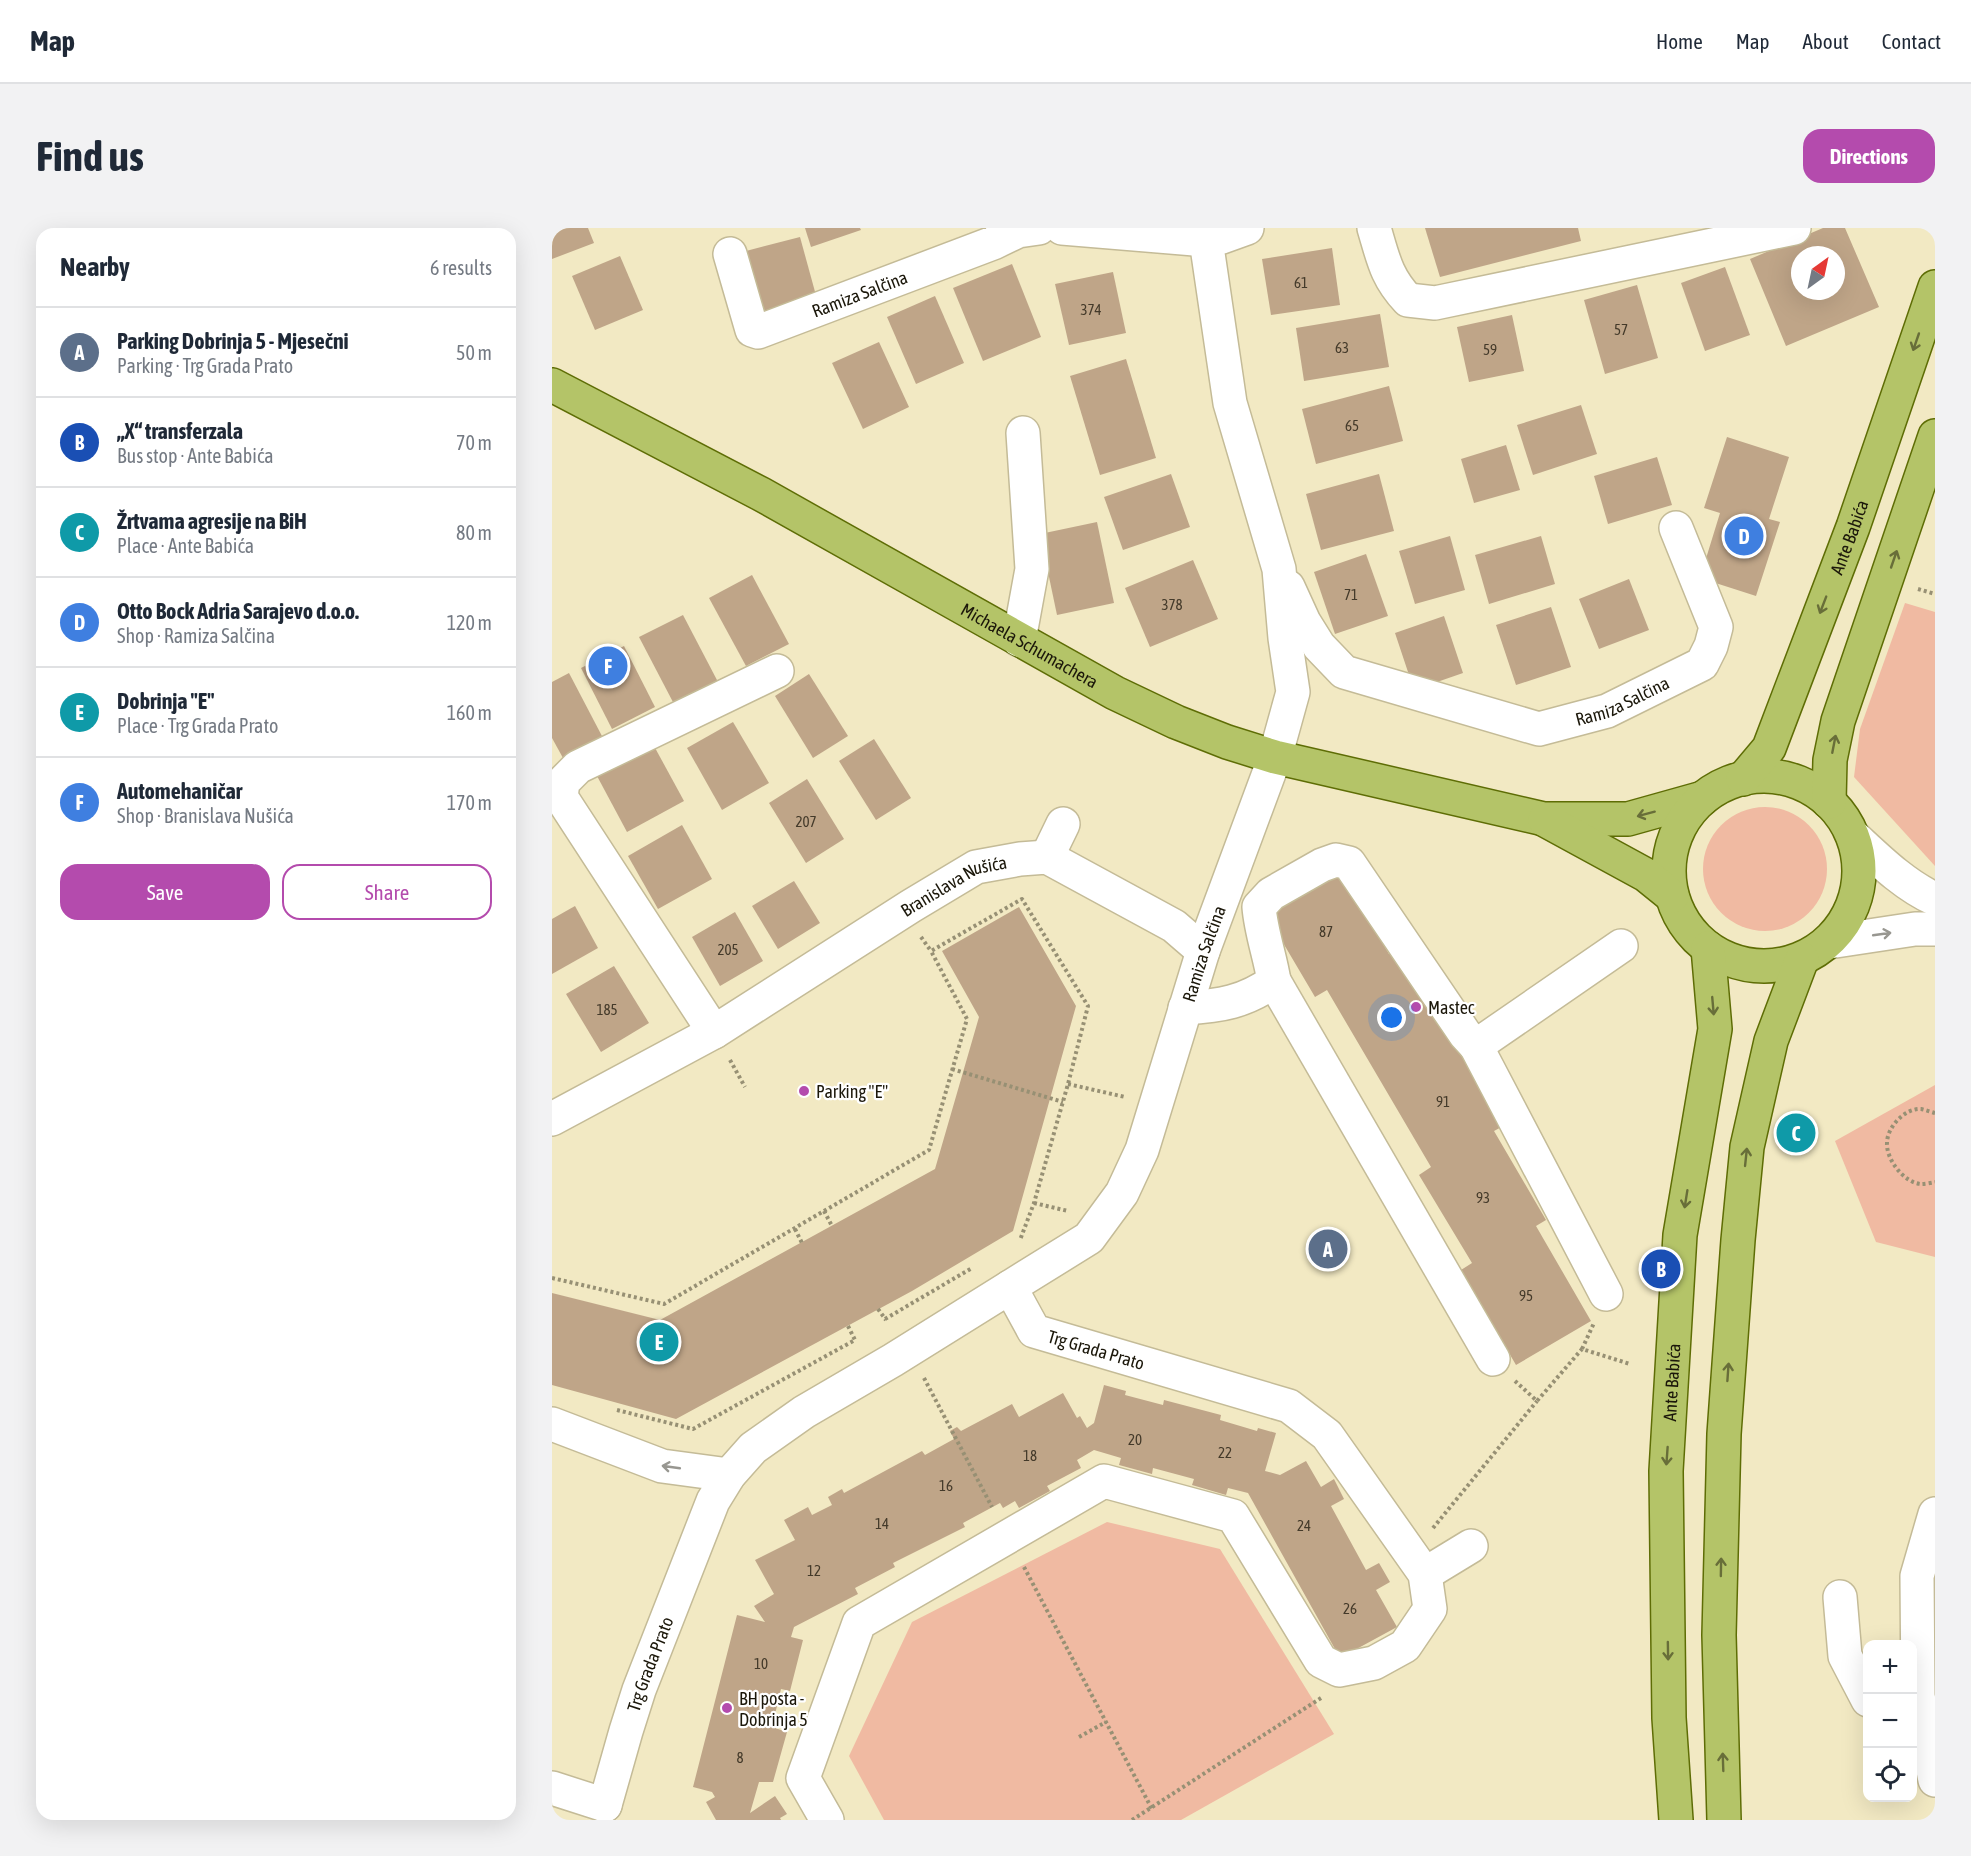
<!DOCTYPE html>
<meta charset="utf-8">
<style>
:root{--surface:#fff;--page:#f2f2f3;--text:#1f2937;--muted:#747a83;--line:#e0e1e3;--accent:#b44bad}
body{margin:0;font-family:"Asap Condensed",sans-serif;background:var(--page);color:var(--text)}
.controls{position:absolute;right:18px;bottom:18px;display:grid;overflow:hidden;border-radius:12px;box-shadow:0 6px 24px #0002}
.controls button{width:54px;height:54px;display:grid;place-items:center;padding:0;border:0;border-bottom:2px solid var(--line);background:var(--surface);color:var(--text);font:30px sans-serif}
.compass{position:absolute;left:1239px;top:18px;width:54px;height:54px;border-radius:50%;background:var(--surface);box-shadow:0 6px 24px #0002;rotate:33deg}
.you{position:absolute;left:840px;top:790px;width:21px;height:21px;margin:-15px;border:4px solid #fff;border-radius:50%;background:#1a73e8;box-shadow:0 0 0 9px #1a73e833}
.badge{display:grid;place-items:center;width:39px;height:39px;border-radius:50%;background:var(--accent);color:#fff;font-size:20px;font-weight:700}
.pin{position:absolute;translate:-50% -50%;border:3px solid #fff;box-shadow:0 2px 6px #0006}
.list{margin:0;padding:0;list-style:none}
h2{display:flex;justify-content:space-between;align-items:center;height:78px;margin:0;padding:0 24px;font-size:26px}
h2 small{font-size:20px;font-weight:400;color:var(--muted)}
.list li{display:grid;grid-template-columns:39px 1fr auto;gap:18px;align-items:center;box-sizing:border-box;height:90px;padding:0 24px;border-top:2px solid var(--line)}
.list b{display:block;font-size:22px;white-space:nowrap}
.list p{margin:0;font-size:20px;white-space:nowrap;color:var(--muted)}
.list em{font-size:20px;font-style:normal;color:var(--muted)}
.actions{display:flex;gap:12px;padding:18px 24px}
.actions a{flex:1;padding:14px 0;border:2px solid var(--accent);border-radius:18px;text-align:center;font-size:21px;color:var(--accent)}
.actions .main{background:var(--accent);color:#fff}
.icon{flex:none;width:33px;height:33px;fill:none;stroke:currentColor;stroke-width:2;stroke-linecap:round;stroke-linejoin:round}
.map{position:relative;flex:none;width:1383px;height:1592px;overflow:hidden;border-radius:18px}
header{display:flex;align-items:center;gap:36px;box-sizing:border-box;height:84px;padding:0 30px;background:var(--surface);border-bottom:2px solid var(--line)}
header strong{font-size:28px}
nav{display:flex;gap:33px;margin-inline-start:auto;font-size:21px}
.intro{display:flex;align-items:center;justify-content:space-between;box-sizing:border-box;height:144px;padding:0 36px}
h1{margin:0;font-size:42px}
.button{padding:15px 27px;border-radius:18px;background:var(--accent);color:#fff;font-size:21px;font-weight:700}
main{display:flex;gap:36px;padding:0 36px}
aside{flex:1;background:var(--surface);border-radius:18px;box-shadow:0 6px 24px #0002}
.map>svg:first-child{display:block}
.green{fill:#f0baa2}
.building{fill:#bfa588;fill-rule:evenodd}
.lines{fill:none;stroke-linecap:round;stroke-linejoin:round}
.minor-casing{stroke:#c4bb97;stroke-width:36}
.major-casing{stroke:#5e6d05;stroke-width:36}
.path{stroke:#979074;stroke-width:4;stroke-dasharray:3 3;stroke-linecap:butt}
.minor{stroke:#fff;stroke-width:33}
.major{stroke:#b4c468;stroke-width:33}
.oneway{stroke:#686e39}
.oneway2{stroke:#989791}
.poi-dot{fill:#b44bad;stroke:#fff;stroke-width:2}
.labels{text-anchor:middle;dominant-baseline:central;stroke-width:4.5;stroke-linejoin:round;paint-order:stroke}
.number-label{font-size:15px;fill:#443a2a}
.street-label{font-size:18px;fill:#1b170a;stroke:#fff}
.poi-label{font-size:18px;fill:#1b170a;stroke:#fff;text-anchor:start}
</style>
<header>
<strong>Map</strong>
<nav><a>Home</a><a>Map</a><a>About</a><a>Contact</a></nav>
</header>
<div class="intro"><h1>Find us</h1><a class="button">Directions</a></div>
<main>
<aside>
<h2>Nearby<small>6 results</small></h2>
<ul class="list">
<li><span class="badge" style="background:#5c6f8a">A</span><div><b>Parking Dobrinja 5 - Mjesečni</b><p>Parking · Trg Grada Prato</p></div><em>50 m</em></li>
<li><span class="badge" style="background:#1a4fb4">B</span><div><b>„X“ transferzala</b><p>Bus stop · Ante Babića</p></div><em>70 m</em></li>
<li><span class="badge" style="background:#0f9aa8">C</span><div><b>Žrtvama agresije na BiH</b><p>Place · Ante Babića</p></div><em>80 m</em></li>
<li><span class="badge" style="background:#3f7fe0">D</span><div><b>Otto Bock Adria Sarajevo d.o.o.</b><p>Shop · Ramiza Salčina</p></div><em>120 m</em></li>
<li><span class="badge" style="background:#0f9aa8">E</span><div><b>Dobrinja &quot;E&quot;</b><p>Place · Trg Grada Prato</p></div><em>160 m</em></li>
<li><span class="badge" style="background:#3f7fe0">F</span><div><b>Automehaničar</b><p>Shop · Branislava Nušića</p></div><em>170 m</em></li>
</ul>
<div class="actions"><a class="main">Save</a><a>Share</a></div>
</aside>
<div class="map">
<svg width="1383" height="1592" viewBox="0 0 1383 1592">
<rect width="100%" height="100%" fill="#f2e9c3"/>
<g class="green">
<path d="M1353,375L1383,384V638L1302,549L1308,501Z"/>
<circle cx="1213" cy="641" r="62"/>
<path d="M1383,857V1029L1324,1014L1283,913Z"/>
<path d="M555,1294L668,1321L782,1506L629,1592H332L297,1528L360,1394Z"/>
</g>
<g class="building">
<path d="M0,0H36L42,15L0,31Z"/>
<path d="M253,0H308L309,2L259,19Z"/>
<path d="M873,0H1026L1029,13L888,49Z"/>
<path d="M1271,0H1293L1327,79L1234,118L1198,31ZM1248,27H1284V63H1248Z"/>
<path d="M248,9L265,71L211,86L194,23Z"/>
<path d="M780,20L788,77L719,87L710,31Z"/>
<path d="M68,28L91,82L43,102L20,48Z"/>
<path d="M460,36L489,109L431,133L401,60Z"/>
<path d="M1173,39L1198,107L1153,123L1129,55Z"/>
<path d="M561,44L574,105L517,117L503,56Z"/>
<path d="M1085,57L1106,130L1053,146L1032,72Z"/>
<path d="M383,68L412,135L364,156L335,89Z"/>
<path d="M828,86L837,139L752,153L744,100Z"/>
<path d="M960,87L972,143L917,154L905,99Z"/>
<path d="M327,114L357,179L311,201L280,135Z"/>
<path d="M574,131L604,230L548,247L518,148Z"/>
<path d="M837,158L851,213L764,236L750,181Z"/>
<path d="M1029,177L1045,226L981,247L965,197Z"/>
<path d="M1175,209L1237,229L1217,291L1228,294L1204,368L1148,350L1168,285L1152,280Z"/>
<path d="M954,217L968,262L922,275L909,231Z"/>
<path d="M1105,229L1120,277L1056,296L1042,248Z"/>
<path d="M619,246L638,299L571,322L552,269Z"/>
<path d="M827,246L842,303L769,322L754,266Z"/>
<path d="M545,294L562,375L505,387L488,306Z"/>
<path d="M898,308L913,362L863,376L847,323Z"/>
<path d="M989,308L1003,356L937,376L923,327Z"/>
<path d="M814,326L836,388L783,406L762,344Z"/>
<path d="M641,332L666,391L598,419L573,360Z"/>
<path d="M200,347L237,416L194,438L157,370Z"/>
<path d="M1077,351L1097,402L1047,421L1027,371Z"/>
<path d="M999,379L1019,439L964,457L944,397Z"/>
<path d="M131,387L166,454L122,476L87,409Z"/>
<path d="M892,388L911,445L862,462L843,405Z"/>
<path d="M72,418L103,479L60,501L29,440Z"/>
<path d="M17,445L51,510L11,530L0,510V454Z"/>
<path d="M257,446L296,508L261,530L223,468Z"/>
<path d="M181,494L217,555L170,582L135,520Z"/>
<path d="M322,511L359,570L324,592L287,533Z"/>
<path d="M102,518L132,573L75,604L45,548Z"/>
<path d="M255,551L292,611L254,635L217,575Z"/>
<path d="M130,597L160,651L106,681L76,628Z"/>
<path d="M785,637L837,726L850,718L955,896L942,903L994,992L984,998L1039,1093L964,1137L909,1042L920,1035L867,947L879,939L775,762L763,769L711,681Z"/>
<path d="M242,653L268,695L226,721L200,678Z"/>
<path d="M23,678L46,720L0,746V691Z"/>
<path d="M467,679L524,778L461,1003L360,1063L124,1191L0,1157V1065L108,1092L383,941L427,789L390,723Z"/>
<path d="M183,684L211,733L168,758L140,709Z"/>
<path d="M62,738L97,795L49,824L14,766Z"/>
<path d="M552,1157L574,1163L573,1167L611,1177L612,1172L669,1187L668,1192L705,1203L706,1200L724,1205L713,1243L728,1247L754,1233L769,1259L782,1251L792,1271L779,1278L814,1342L827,1335L838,1354L824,1362L845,1399L788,1430L696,1265L676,1260L674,1267L640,1257L642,1251L601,1240L600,1246L567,1237L569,1230L542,1222L525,1232L529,1240L495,1258L498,1263L467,1280L463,1273L451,1280L448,1275L411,1295L413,1299L341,1335L343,1339L303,1360L306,1366L242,1399L239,1409L251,1412L238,1463L229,1461L220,1499L235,1504L221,1554H207L198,1585L223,1568L235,1586L228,1590L229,1592H164L154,1574L163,1569L160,1564L141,1559L185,1387L213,1394L202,1378L222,1366L203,1332L243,1312L232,1292L256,1279L260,1287L280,1277L276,1269L290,1261L292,1265L370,1223L373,1227L402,1211L398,1203L405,1199L409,1203L460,1176L467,1189L511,1165L525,1190L528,1188L535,1200L542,1195Z"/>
</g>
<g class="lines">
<g class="minor-casing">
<g id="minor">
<path d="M510,0L654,12L670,9L695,0"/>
<path d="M822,0C831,30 834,49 856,72L883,75L1242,0"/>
<path id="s1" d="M178,26L200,102L206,104L441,15L466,3L487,0"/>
<path id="s2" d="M736,359L752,394L767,418L792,444L987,501L1055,483L1150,436L1159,418L1164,399L1124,300"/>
<path d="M467,412L480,341L471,205"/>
<path d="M1301,608C1326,631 1352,657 1383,671"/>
<path d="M495,629L511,596"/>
<path d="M1277,714L1363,701H1383"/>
<path d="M722,753L941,1131"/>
<path d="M633,780C668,778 693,774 722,753C718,728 709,704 707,679L719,666L770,637L784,632L797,635L913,806L924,818L1069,718"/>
<path d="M162,804L9,569L11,554L26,539L225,443"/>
<path d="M924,818L1054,1066"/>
<path id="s3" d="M0,891L162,804L359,678L424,639L468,631L495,629L622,698L651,723"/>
<path id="s4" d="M458,1059L537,1010L570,965L590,922L651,723L723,529L741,464L733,410L727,341L678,175L654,12L655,0"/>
<path d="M0,1196L110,1238L177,1247"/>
<path d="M1383,1286L1365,1348L1366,1468L1383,1552"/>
<path d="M873,1346L919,1318"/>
<path d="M1288,1369L1293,1428L1316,1472"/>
<path d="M0,1560L53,1577"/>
<path id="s5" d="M53,1577L74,1503L87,1462L161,1273L177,1247L201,1220L252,1184L341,1132L458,1059L482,1103L737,1178L775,1207L873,1346L878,1381L853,1418L822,1435L787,1442L769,1433L681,1288L552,1253L307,1395L251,1550L275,1592"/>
</g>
</g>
<g class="major-casing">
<g id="major">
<path id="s6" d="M0,157L209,266L563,465L624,494L675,514L723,529L992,591H1076L1151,570"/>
<circle cx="1212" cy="643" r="95"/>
<path id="s7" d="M1191,551L1217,520L1301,299L1383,59"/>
<path d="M1277,574L1278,532L1286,493L1383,208"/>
<path d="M993,592L1094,647L1120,668"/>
<path id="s8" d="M1124,1592L1117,1490L1114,1243L1128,1007L1163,801L1156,720"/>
<path d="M1172,1592L1167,1407L1172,1206L1186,1012L1195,919L1219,813L1250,731"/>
</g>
</g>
<g class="path">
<path d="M1366,361L1383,366"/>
<path d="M369,709L379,723"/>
<path d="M178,832L193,859"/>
<path d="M400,841L511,874"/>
<path d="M516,856L573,869"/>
<path d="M1383,885C1379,884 1374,882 1369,881C1353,880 1335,899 1335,915C1334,931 1352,955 1369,956C1373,956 1379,955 1383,954"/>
<path d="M482,975L516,983"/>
<path d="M272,983L280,998"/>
<path d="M243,1001L250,1015"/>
<path d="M0,1050L112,1076L377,922L415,791L379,723L470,671L536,778L516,856L482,975L468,1012"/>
<path d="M326,1081L334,1092"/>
<path d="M333,1091L420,1040"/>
<path d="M296,1098L303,1112"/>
<path d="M1030,1121L1042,1095"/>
<path d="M372,1150L440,1279"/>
<path d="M963,1153L985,1173L1030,1121L1078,1136"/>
<path d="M65,1182L141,1201L303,1112"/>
<path d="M881,1300L985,1173"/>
<path d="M472,1339L600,1581"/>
<path d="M527,1509L554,1494"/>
<path d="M580,1592L769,1470"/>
</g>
<use href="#minor" class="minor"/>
<use href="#major" class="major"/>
</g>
<defs><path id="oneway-shaft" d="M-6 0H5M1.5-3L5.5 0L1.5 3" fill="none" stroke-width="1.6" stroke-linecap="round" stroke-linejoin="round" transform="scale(1.5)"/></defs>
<g class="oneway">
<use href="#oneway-shaft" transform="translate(1364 114) rotate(109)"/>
<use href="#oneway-shaft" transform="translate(1342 331) rotate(-71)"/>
<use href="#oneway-shaft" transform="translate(1271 377) rotate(111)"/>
<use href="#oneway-shaft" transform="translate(1282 516) rotate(-79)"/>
<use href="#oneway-shaft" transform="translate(1094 586) rotate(165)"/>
<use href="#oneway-shaft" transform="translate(1161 778) rotate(85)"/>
<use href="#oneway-shaft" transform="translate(1194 929) rotate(-84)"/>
<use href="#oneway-shaft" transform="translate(1134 971) rotate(99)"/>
<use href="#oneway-shaft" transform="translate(1176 1144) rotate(-86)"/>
<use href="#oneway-shaft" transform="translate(1115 1228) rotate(94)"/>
<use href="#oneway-shaft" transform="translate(1169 1339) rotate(-89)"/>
<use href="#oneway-shaft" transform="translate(1116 1423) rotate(89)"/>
<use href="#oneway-shaft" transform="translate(1171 1534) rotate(-92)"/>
</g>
<g class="oneway2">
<use href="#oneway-shaft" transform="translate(1330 706) rotate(-8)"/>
<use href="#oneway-shaft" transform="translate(119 1239) rotate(-172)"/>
</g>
<g class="poi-dot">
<circle cx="864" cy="779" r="6"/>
<circle cx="252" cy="863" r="6"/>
<circle cx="175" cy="1480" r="6"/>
</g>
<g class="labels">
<g class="number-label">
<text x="749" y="54">61</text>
<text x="539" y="81">374</text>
<text x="1069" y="101">57</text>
<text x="790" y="119">63</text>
<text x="938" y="121">59</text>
<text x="800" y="197">65</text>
<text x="799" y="366">71</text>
<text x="620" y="376">378</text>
<text x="254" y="593">207</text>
<text x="774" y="703">87</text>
<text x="176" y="721">205</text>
<text x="55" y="781">185</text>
<text x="891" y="873">91</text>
<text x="931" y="969">93</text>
<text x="974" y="1067">95</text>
<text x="583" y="1211">20</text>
<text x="673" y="1224">22</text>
<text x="478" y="1227">18</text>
<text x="394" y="1257">16</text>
<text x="330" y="1295">14</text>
<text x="752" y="1297">24</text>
<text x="262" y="1342">12</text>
<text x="798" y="1380">26</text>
<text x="209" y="1435">10</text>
<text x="188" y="1529">8</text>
</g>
<g class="street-label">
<text stroke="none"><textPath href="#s1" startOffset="194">Ramiza Salčina</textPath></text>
<text stroke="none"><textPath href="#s7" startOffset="266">Ante Babića</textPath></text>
<text stroke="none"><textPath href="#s6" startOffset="544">Michaela Schumachera</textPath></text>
<text stroke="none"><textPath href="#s2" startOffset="394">Ramiza Salčina</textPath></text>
<text stroke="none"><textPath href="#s3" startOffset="466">Branislava Nušića</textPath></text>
<text stroke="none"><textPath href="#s4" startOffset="402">Ramiza Salčina</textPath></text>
<text stroke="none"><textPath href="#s5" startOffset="808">Trg Grada Prato</textPath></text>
<text stroke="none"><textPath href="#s8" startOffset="438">Ante Babića</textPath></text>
<text stroke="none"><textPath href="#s5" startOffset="148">Trg Grada Prato</textPath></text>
</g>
<g class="poi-label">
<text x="876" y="779">Mastec</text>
<text x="264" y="863">Parking "E"</text>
<text x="187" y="1470">BH posta -<tspan x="187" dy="21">Dobrinja 5</tspan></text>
</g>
</g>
</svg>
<div class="controls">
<button>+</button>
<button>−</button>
<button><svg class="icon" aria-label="locate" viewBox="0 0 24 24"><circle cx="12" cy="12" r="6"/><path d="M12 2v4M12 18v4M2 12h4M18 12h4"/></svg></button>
</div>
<svg class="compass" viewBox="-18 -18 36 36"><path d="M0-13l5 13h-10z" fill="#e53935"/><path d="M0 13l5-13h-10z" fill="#747a83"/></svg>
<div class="you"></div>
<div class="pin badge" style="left:776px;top:1021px;background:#5c6f8a">A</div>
<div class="pin badge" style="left:1109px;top:1041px;background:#1a4fb4">B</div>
<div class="pin badge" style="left:1244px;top:905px;background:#0f9aa8">C</div>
<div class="pin badge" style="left:1192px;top:308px;background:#3f7fe0">D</div>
<div class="pin badge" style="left:107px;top:1114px;background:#0f9aa8">E</div>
<div class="pin badge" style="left:56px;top:438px;background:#3f7fe0">F</div>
</div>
</main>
